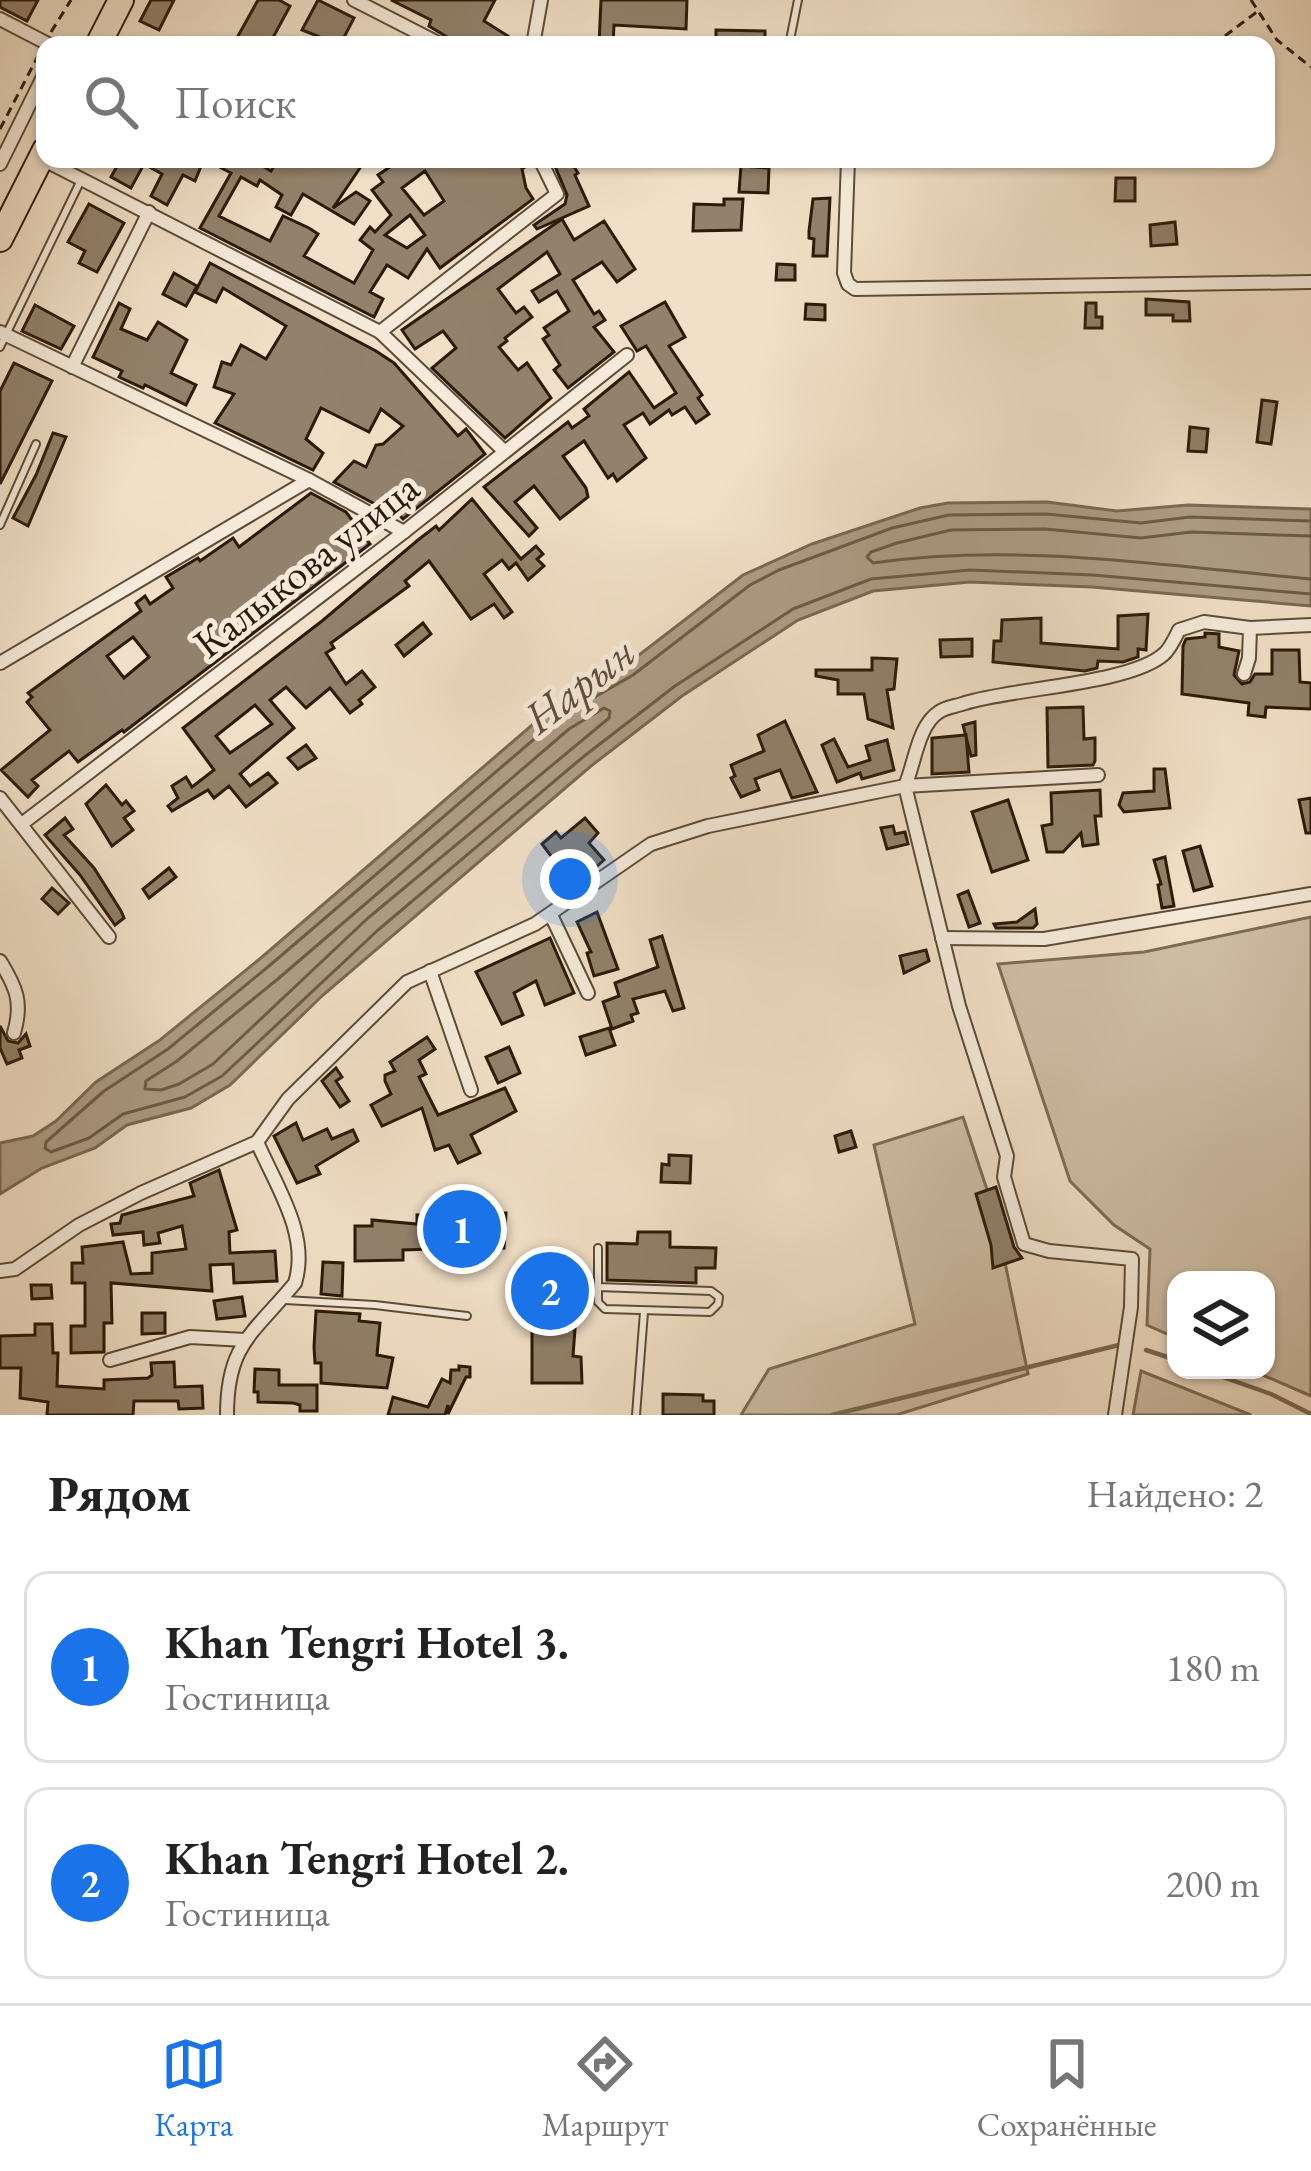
<!DOCTYPE html>
<html lang="ru">
<meta charset="utf-8">
<style>
:root{--surface:#fff;--page:#f6f6f6;--text:#222;--muted:#767676;--line:#e0e0e0;--accent:#1a73e8}
body{margin:0;font-family:"EB Garamond",serif;background:var(--page);color:var(--text)}
.controls{position:absolute;right:36px;bottom:36px;display:grid;overflow:hidden;border-radius:24px;box-shadow:0 3px 9px #0004}
.controls button{width:108px;height:108px;display:grid;place-items:center;padding:0;border:0;border-bottom:3px solid var(--line);background:var(--surface);color:var(--text);font:60px sans-serif}
.you{position:absolute;left:570px;top:879px;width:42px;height:42px;margin:-30px;border:9px solid #fff;border-radius:50%;background:#1a73e8;box-shadow:0 0 0 18px #1a73e833}
.badge{display:grid;place-items:center;width:78px;height:78px;border-radius:50%;background:var(--accent);color:#fff;font-size:39px;font-weight:700}
.pin{position:absolute;translate:-50% -50%;border:6px solid #fff;box-shadow:0 3px 12px #0006}
.list{margin:0;padding:0;list-style:none}
h2{display:flex;justify-content:space-between;align-items:center;height:156px;margin:0;padding:0 48px;font-size:51px}
h2 small{font-size:39px;font-weight:400;color:var(--muted)}
.list li{display:grid;grid-template-columns:78px 1fr auto;gap:36px;align-items:center;box-sizing:border-box;height:192px;margin:0 24px 24px;padding:0 24px;border:3px solid var(--line);border-radius:24px}
.list b{display:block;font-size:45px;white-space:nowrap}
.list p{margin:0;font-size:39px;white-space:nowrap;color:var(--muted)}
.list em{font-size:39px;font-style:normal;color:var(--muted)}
.icon{flex:none;width:66px;height:66px;fill:none;stroke:currentColor;stroke-width:2;stroke-linecap:round;stroke-linejoin:round}
.map{position:relative;flex:none;width:1311px;height:1415px;overflow:hidden}
.search{position:absolute;background:var(--surface);box-shadow:0 3px 9px #0004;left:36px;right:36px;top:36px;height:132px;display:flex;align-items:center;gap:30px;box-sizing:border-box;padding:0 42px;border-radius:24px;color:var(--muted);font-size:45px}
.sheet{height:588px;background:var(--surface)}
nav{display:flex;justify-content:space-around;align-items:center;box-sizing:border-box;height:168px;border-top:3px solid var(--line);background:var(--surface);font-size:33px;color:var(--muted)}
nav a{display:grid;justify-items:center;gap:6px}
nav .on{color:var(--accent)}
.map>svg:first-child{display:block}
.green{fill:#cfbea6;stroke:#7d6c56;stroke-width:3}
.water{fill:#ae9d86;stroke:#7a6953;stroke-width:3}
.lines{fill:none;stroke-linecap:round;stroke-linejoin:round}
.shore{stroke:#6c5c46;stroke-width:3}
.stream{stroke:#7a6953;stroke-width:4.5}
.building{fill:#92816b;stroke:#2b1a07;stroke-width:3;fill-rule:evenodd}
.lane-casing{stroke:#5c4c37;stroke-width:10}
.street-casing{stroke:#5c4c37;stroke-width:16}
.highway-casing{stroke:#2b1a07;stroke-width:28}
.path{stroke:#2b1a07;stroke-width:3;stroke-dasharray:9 6;stroke-linecap:butt}
.lane{stroke:#f6ebdb;stroke-width:6}
.street{stroke:#f6ebdb;stroke-width:12}
.highway{stroke:#f1e0c7;stroke-width:24}
.labels{text-anchor:middle;dominant-baseline:central;stroke-width:10;stroke-linejoin:round;paint-order:stroke}
.street-label{font-size:42px;fill:#2b1a07;stroke:#f6ebdb}
.water-label{font-size:45px;font-style:italic;fill:#5f4e3a;stroke:#f6ebdb}
</style>
<div class="map">
<svg width="1311" height="1415" viewBox="0 0 1311 1415">
<rect width="100%" height="100%" fill="#f1e0c7"/>
<filter id="stains"><feTurbulence type="fractalNoise" baseFrequency=".00167" numOctaves="4"/><feColorMatrix values="0 0 0 0 .2 0 0 0 0 .09 0 0 0 0 .02 0 0 0 .5 -.17"/></filter>
<radialGradient id="worn" r=".72"><stop offset=".6" stop-color="#630" stop-opacity="0"/><stop offset="1" stop-color="#630" stop-opacity=".3"/></radialGradient>
<g class="green">
<path d="M1311,917V1396L1251,1370H1266V1280H1176V1338L1147,1325L1150,1249L1114,1225L1070,1181L998,964L1144,952Z"/>
<path d="M963,1117L995,1214L1028,1374L896,1415H741L769,1369L915,1324L874,1145Z"/>
<path d="M1141,1371L1251,1415H1133Z"/>
</g>
<path class="water" d="M1047,502L1117,511L1188,505L1311,509V606L1092,587L970,582L873,591L798,620L682,696L591,766L323,995L230,1085L191,1108L127,1125L95,1148L42,1168L0,1194V1143L33,1136L56,1121L96,1082L160,1040L262,957L552,708L626,665L743,575L812,544L920,508L948,503Z"/>
<g class="lines">
<g class="shore">
<path d="M1311,521L1190,517L1141,523L1046,514L949,515L892,528L779,570L750,585L633,675L560,717L269,966L168,1049L104,1091L46,1142L45,1148L51,1152L89,1138L123,1114L185,1097L222,1076L378,930L583,757L675,686L793,609L871,579L970,570L1093,575L1311,594"/>
<path d="M1311,536L1191,532L1141,538L1045,529L951,530L897,543L871,552L867,557L873,563C1017,542 1167,566 1311,579"/>
<path d="M604,708L610,711L609,718L368,918L213,1064L179,1084L161,1090L145,1089L146,1081L177,1061L279,978L569,729Z"/>
</g>
<g class="stream">
<path d="M1146,1350L1176,1360"/>
<path d="M1203,1370L1271,1394L1311,1414"/>
<path d="M832,1415L1119,1345"/>
</g>
</g>
<g class="building">
<path d="M0,0H38L27,21L0,7Z"/>
<path d="M151,0H174L159,30L140,21Z"/>
<path d="M258,0H279L290,6L269,45H233Z"/>
<path d="M318,0L354,18L340,45L302,30Z"/>
<path d="M391,0H495L484,21L508,36L504,45H460L429,26L431,20Z"/>
<path d="M601,0H687L686,29L614,25L613,45H599Z"/>
<path d="M716,30L765,31V45H716Z"/>
<path d="M121,159H251L271,171L278,159H366L333,208L356,192L370,201L354,224L303,194L291,215L276,207L282,195L260,180L257,186L241,177L219,216L270,241L283,216L309,228L318,234L304,256L354,283L373,250L360,240L370,227L375,232L391,215L372,190L383,182L378,175L393,165L388,159H520L525,167L522,169L526,188L533,199L440,268L427,249L408,278L387,265L370,292L383,299L374,317L200,228L231,173L204,159L195,181L183,175L167,205L151,196L162,174L144,164L131,188L111,177ZM425,171L444,201L424,215L402,188ZM410,215L425,235L407,248L385,235Z"/>
<path d="M552,159H569L578,173L575,175L589,206L537,229L534,225L565,204L567,195Z"/>
<path d="M741,166L769,168L768,193L739,192Z"/>
<path d="M1116,178H1135V201H1115Z"/>
<path d="M830,198L827,256H813L814,239L809,238V231L813,199Z"/>
<path d="M724,199H743L741,230L693,231L694,204L724,205Z"/>
<path d="M89,204L124,223L97,272L79,263L85,251L68,242Z"/>
<path d="M562,219L574,240L604,221L635,269L617,282L602,262L573,280L594,314L599,311L605,320L594,327L614,352L568,388L554,370L560,365L543,339L549,335L544,328L569,311L557,291L539,302L532,291L560,274L547,252L498,289L516,313L524,307L532,317L505,338L507,341L499,347L518,370L527,363L551,398L505,438L432,368L456,348L443,331L415,349L402,330Z"/>
<path d="M1175,222L1177,244L1151,246L1150,225Z"/>
<path d="M210,263L376,351L394,363L458,436L466,429L485,454L403,519L389,504L386,510L334,482L354,461L366,467L376,445L383,444L403,426L381,409L369,432L321,408L306,439L323,453L313,470L215,423L234,394L214,387L222,362L231,365L241,345L266,359L286,326L223,288L216,302L195,292Z"/>
<path d="M777,264L795,265V280H776Z"/>
<path d="M174,273L197,286L186,306L163,294Z"/>
<path d="M1146,299L1189,302L1190,321H1173V315H1146Z"/>
<path d="M665,302L685,337L669,346L702,395L698,398L709,414L696,423L685,407L672,415L669,410L650,424L643,413L624,425L646,458L617,481L613,474L608,478L584,441L563,456L586,488L588,497L560,519L534,486L515,502L537,528L529,536L484,487L568,422L572,428L589,416L584,409L629,372L654,408L676,393L646,346L637,351L621,326Z"/>
<path d="M119,303L130,309L121,329L147,340L158,322L187,340L171,373L196,385L186,405L145,385L143,388L119,377L122,371L93,357Z"/>
<path d="M1086,303H1096V317H1102V328H1085Z"/>
<path d="M806,304L825,305V320L805,319Z"/>
<path d="M35,305L74,326L61,349L22,331Z"/>
<path d="M14,363L52,381L0,484V391Z"/>
<path d="M1262,400L1277,402L1271,444L1257,442Z"/>
<path d="M1190,427L1208,429L1206,452L1188,451Z"/>
<path d="M53,433L66,437L28,526L13,518L36,475Z"/>
<path d="M311,493L346,512L370,544L124,732L122,730L78,762L69,751L32,780L38,786L28,797L1,770L50,730L27,702L32,697L28,693L141,611L136,603L145,596L150,604L173,588L166,577L198,558L200,561L233,538L239,547ZM133,637L149,657L124,678L107,656Z"/>
<path d="M472,499L521,559L536,546L543,554L537,559L544,566L528,580L516,563L509,569L502,560L484,574L512,612L504,618L494,604L471,619L429,561L405,581L409,586L331,643L334,648L326,653L346,684L362,671L375,687L359,700L362,704L350,713L330,688L306,708L286,687L270,700L294,728L240,774L250,786L268,773L277,783L246,807L229,786L214,798L208,790L172,811L168,806L178,798L172,786L186,777L192,787L214,770L183,728L322,621L418,540L436,526L439,530ZM255,705L272,724L230,753L216,736Z"/>
<path d="M1148,614L1146,650L1138,649V657L1123,662L1098,661L1097,668L1085,671L993,662L994,641H1001L1002,620L1041,618V643L1118,649V616Z"/>
<path d="M423,623L431,634L404,656L396,645Z"/>
<path d="M1205,633L1219,634V647L1239,651L1234,675L1242,684L1250,682L1255,674H1272V650H1299L1300,682L1311,683V709L1266,707L1265,717L1248,715L1249,703L1182,694L1183,646L1186,639L1205,637Z"/>
<path d="M972,639V656L941,657L940,640Z"/>
<path d="M872,658L897,659L894,689L887,690L893,728L868,719L864,694H838V680L816,676V670H872Z"/>
<path d="M1083,707L1084,739L1095,738V761L1093,765L1048,767L1047,708Z"/>
<path d="M785,721L817,792L792,798L780,770L755,779L759,790L741,797L731,778L735,776L731,765L764,751L758,735Z"/>
<path d="M975,722L976,755L971,756L963,725Z"/>
<path d="M966,735L969,772L932,774V738Z"/>
<path d="M834,739L848,767L870,760L866,746L887,740L894,770L862,779L860,773L837,782L822,745Z"/>
<path d="M306,745L316,758L298,769L288,758Z"/>
<path d="M1154,769H1165L1170,808L1124,812L1119,805L1123,793L1154,791Z"/>
<path d="M106,785L122,805L126,801L134,811L124,818L133,830L112,846L86,804Z"/>
<path d="M1100,790L1101,816H1095L1098,844L1083,846L1081,833L1063,852H1047L1042,826L1052,824L1051,793Z"/>
<path d="M1311,798V833H1306L1299,800Z"/>
<path d="M1008,800L1028,860L992,872L972,812Z"/>
<path d="M65,818L73,829L64,835L94,868L121,911L124,918L115,925L80,875L45,835Z"/>
<path d="M585,818L598,833L589,843L604,860L585,877L569,860L560,868L542,844L556,832L561,838Z"/>
<path d="M893,826L895,834L905,832L908,844L887,849L881,828Z"/>
<path d="M1200,846L1212,886L1194,891L1183,851Z"/>
<path d="M1165,857L1174,906L1162,908L1158,885L1161,884L1154,860Z"/>
<path d="M169,868L176,877L149,898L143,889Z"/>
<path d="M52,888L69,903L58,914L42,899Z"/>
<path d="M968,891L980,923L969,927L958,895Z"/>
<path d="M1035,909L1037,924L1033,928H996L994,924L1017,922Z"/>
<path d="M597,912L618,969L594,976L587,953L591,952L577,922Z"/>
<path d="M662,936L684,1008L673,1011L665,991L633,999L638,1013L631,1015L633,1021L612,1029L603,1002L619,996L615,983L658,967L650,940Z"/>
<path d="M550,938L574,993L545,1005L536,981L514,993L523,1015L502,1024L476,972Z"/>
<path d="M926,950L929,961L904,973L900,956Z"/>
<path d="M0,1026L8,1041L18,1043L26,1034L30,1046L19,1050L22,1058L7,1064L0,1048Z"/>
<path d="M609,1028L615,1045L586,1055L580,1037Z"/>
<path d="M427,1037L435,1049L419,1060L426,1074L419,1077L438,1115L505,1088L516,1111L471,1135L480,1153L458,1163L449,1145L435,1150L422,1108L382,1126L371,1105L391,1094L385,1081V1075L395,1071L390,1062Z"/>
<path d="M509,1047L520,1073L498,1083L486,1057Z"/>
<path d="M336,1068L342,1077L336,1081L349,1101L340,1107L322,1081Z"/>
<path d="M296,1123L303,1140L327,1129L332,1139L353,1130L358,1141L316,1166L320,1174L297,1183L274,1136Z"/>
<path d="M851,1131L856,1147L839,1152L835,1136Z"/>
<path d="M669,1155L691,1156L690,1183L661,1182L662,1164L669,1165Z"/>
<path d="M219,1170L237,1230L229,1232L230,1253L275,1251L277,1281L234,1283L233,1264L210,1265L212,1291L111,1283L112,1323H104V1352L71,1353V1326H85V1283H72V1263H83L82,1247L123,1242L131,1274L152,1273V1253L186,1249L182,1226L158,1233L160,1243L144,1245L143,1232L113,1235L111,1224L120,1223L122,1215L194,1196L190,1183Z"/>
<path d="M996,1187L1014,1247L1022,1258L993,1268L991,1245L976,1194Z"/>
<path d="M506,1213L504,1248L432,1253V1249L403,1250V1260L355,1261V1226H372V1220L417,1224V1215Z"/>
<path d="M638,1232H670V1247L716,1248L715,1268H696V1283L607,1280V1243L637,1244Z"/>
<path d="M323,1262L343,1263L342,1296L321,1294Z"/>
<path d="M532,1269L563,1270V1276L569,1280L568,1320H571L570,1329H575L573,1356L581,1357L582,1383H532Z"/>
<path d="M31,1285H51L52,1298L32,1299Z"/>
<path d="M242,1297L245,1316L217,1319L214,1301Z"/>
<path d="M316,1311L360,1314L359,1321L380,1323L377,1355L393,1358L387,1388L321,1383V1363H315L314,1347Z"/>
<path d="M142,1313H165V1333L142,1334Z"/>
<path d="M35,1324H52L53,1353H58L57,1386L104,1389V1380L148,1378L152,1375L151,1363L174,1362L175,1387L202,1386L203,1408L179,1409L178,1401H134L133,1415H47L48,1402L20,1398L21,1368H0V1336L35,1335Z"/>
<path d="M459,1366L470,1367V1377H466L448,1414V1405L445,1415H388L393,1397L428,1407L442,1379L450,1383L451,1370H459Z"/>
<path d="M255,1369L279,1370V1385H317V1411H300V1405L293,1403L258,1402V1392H254Z"/>
<path d="M663,1394L703,1395V1401H714V1415H663Z"/>
</g>
<g class="lines">
<g class="lane-casing">
<g id="lane">
<path d="M789,45L798,0"/>
<path d="M0,347L82,178"/>
<path d="M0,525L36,444"/>
<path d="M598,1248V1302L605,1309L710,1312L718,1304L719,1297L711,1291L598,1287"/>
<path d="M285,1300L375,1305L467,1316"/>
<path d="M636,1415L644,1312"/>
</g>
</g>
<g class="street-casing">
<g id="street">
<path d="M354,0L442,45"/>
<path d="M0,19L50,45"/>
<path d="M533,45L541,0"/>
<path d="M42,159L380,332L503,450"/>
<path d="M848,159L844,273L848,284L855,289L1311,282"/>
<path d="M0,164L45,73"/>
<path d="M0,332L309,480L404,532"/>
<path d="M380,332L557,194L540,159"/>
<path d="M72,367L149,212"/>
<path d="M1250,628L1311,625"/>
<path d="M0,663L309,480"/>
<path d="M1098,775L905,786L959,1006L1007,1156L1004,1177L1024,1244L1049,1251L1132,1259L1131,1307L1115,1415"/>
<path d="M0,798L109,937"/>
<path d="M23,823L404,532L627,355"/>
<path d="M551,915L588,993"/>
<path d="M942,938L1044,939L1311,894"/>
<path d="M0,961C16,987 23,1002 14,1033"/>
<path d="M430,971L471,1090"/>
<path d="M0,1271L15,1269L79,1225L141,1193L257,1142L288,1099L407,982L535,924L651,844L708,826L905,786C915,763 918,725 939,712C945,707 958,706 965,703C1013,688 1131,684 1164,654C1170,649 1175,638 1179,630L1204,622L1250,628L1249,658L1244,674"/>
<path d="M110,1360L190,1337L245,1340"/>
<path d="M227,1415C227,1344 253,1334 295,1283C310,1235 276,1186 257,1142"/>
</g>
</g>
<g class="highway-casing">
<g id="highway">
<path d="M98,45L121,0"/>
<path d="M0,239L45,150"/>
</g>
</g>
<g class="path">
<path d="M1251,0L1277,40L1311,67"/>
<path d="M51,32L71,0"/>
<path d="M1213,45L1258,11"/>
<path d="M0,129L38,56"/>
</g>
<use href="#lane" class="lane"/>
<use href="#street" class="street"/>
<use href="#highway" class="highway"/>
</g>
<g class="labels">
<g class="street-label">
<text transform="translate(306 565) rotate(-38)">Калыкова улица</text>
</g>
<g class="water-label">
<text transform="translate(579 684) rotate(-38)">Нарын</text>
</g>
</g>
<rect width="100%" height="100%" filter="url(#stains)"/>
<rect width="100%" height="100%" fill="url(#worn)"/>
</svg>
<div class="controls">
<button><svg class="icon" aria-label="layers" viewBox="0 0 24 24"><path d="M12 4l9 5-9 5-9-5zM3 14l9 5 9-5"/></svg></button>
</div>
<div class="you"></div>
<div class="pin badge" style="left:462px;top:1229px">1</div>
<div class="pin badge" style="left:550px;top:1291px">2</div>
<div class="search"><svg class="icon" aria-label="search" viewBox="0 0 24 24"><circle cx="10" cy="10" r="6"/><path d="M15 15l6 6"/></svg>Поиск</div>
</div>
<section class="sheet">
<h2>Рядом<small>Найдено: 2</small></h2>
<ul class="list">
<li><span class="badge">1</span><div><b>Khan Tengri Hotel 3.</b><p>Гостиница</p></div><em>180 m</em></li>
<li><span class="badge">2</span><div><b>Khan Tengri Hotel 2.</b><p>Гостиница</p></div><em>200 m</em></li>
</ul>
</section>
<nav>
<a class="on"><svg class="icon" aria-label="map" viewBox="0 0 24 24"><path d="M3 6l6-2 6 2 6-2v14l-6 2-6-2-6 2zM9 4v14M15 6v14"/></svg>Карта</a>
<a><svg class="icon" aria-label="directions" viewBox="0 0 24 24"><path d="M12 3l9 9-9 9-9-9zM9 14v-3h6M13 9l2 2-2 2"/></svg>Маршрут</a>
<a><svg class="icon" aria-label="saved" viewBox="0 0 24 24"><path d="M7 4h10v16l-5-4-5 4z"/></svg>Сохранённые</a>
</nav>
